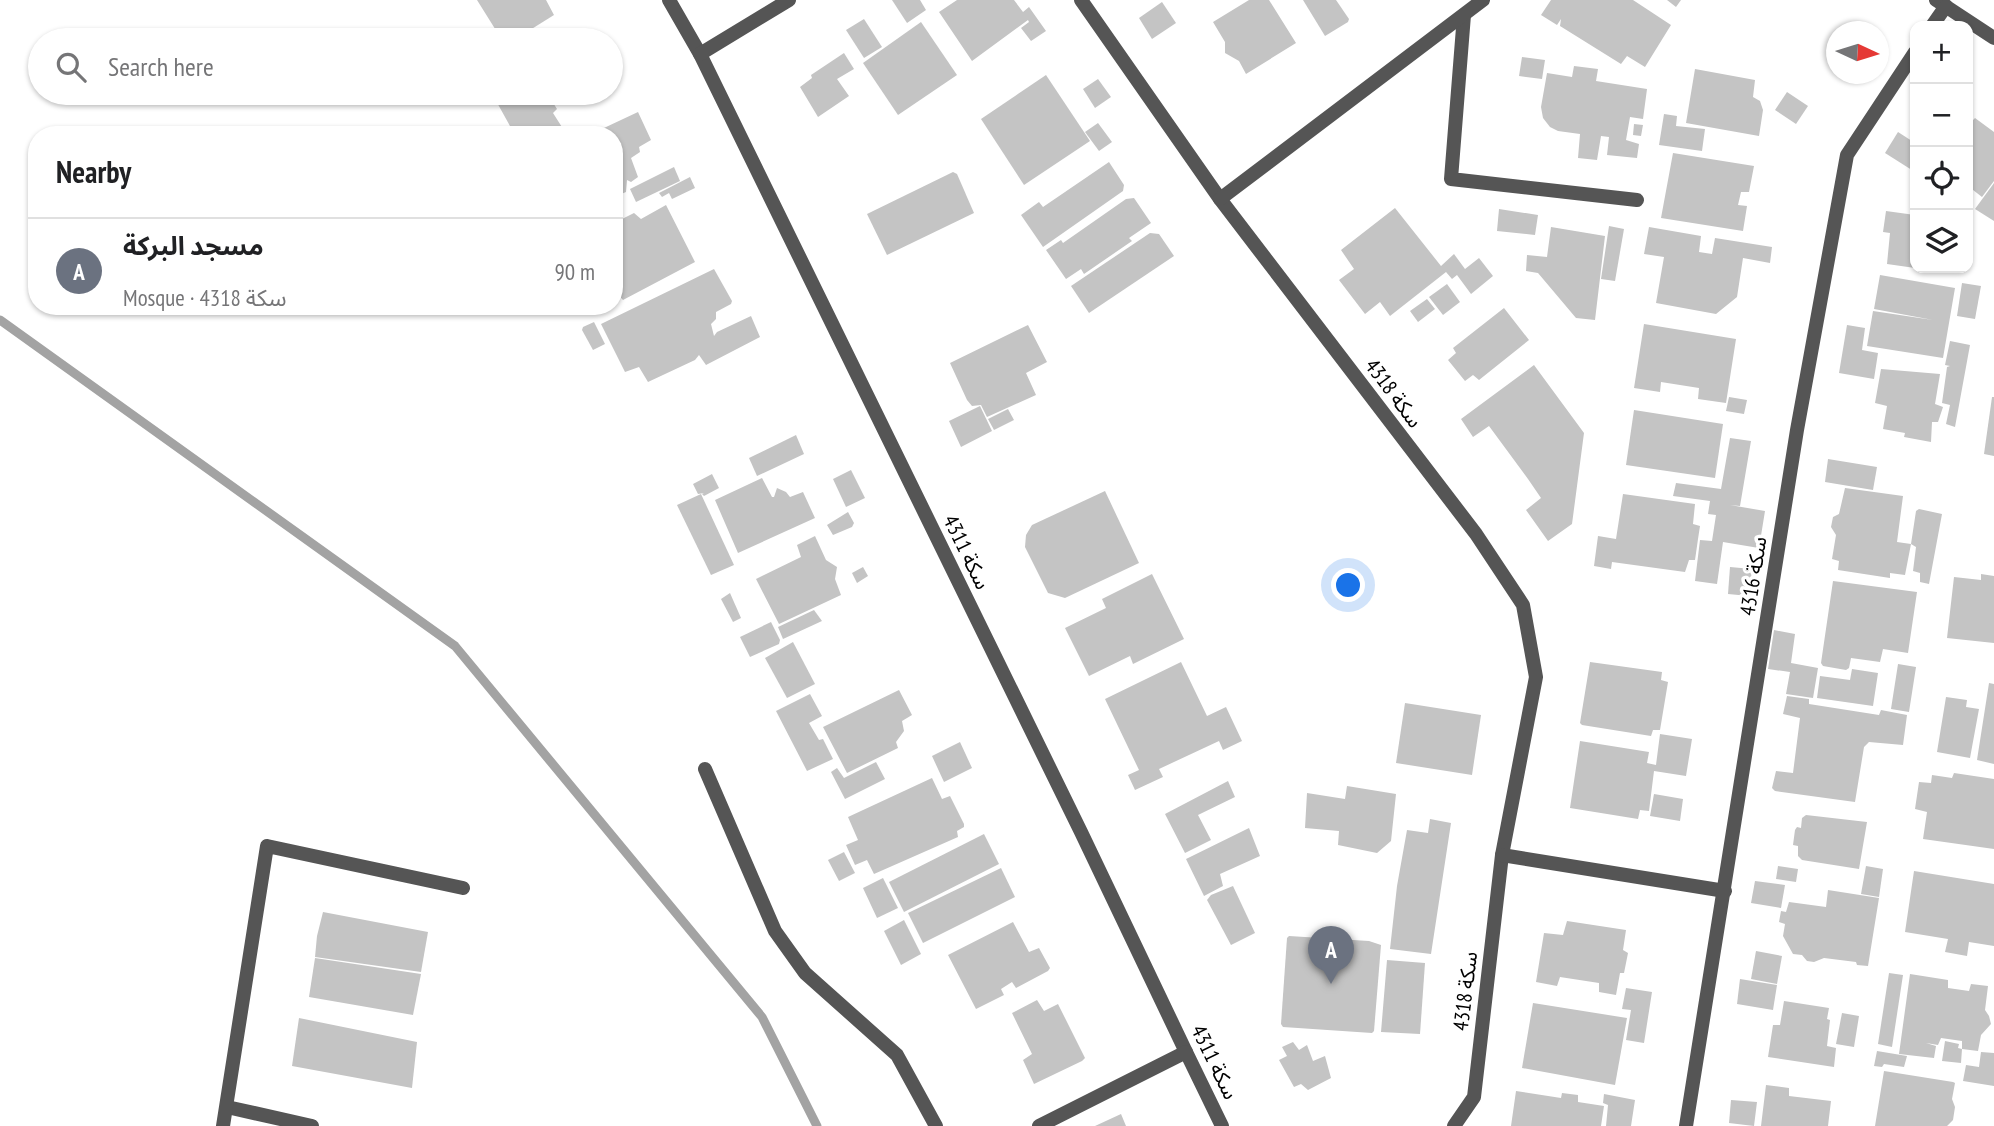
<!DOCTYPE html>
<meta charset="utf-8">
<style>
:root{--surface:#fff;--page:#f2f2f2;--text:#202124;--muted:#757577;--line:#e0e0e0;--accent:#0f766e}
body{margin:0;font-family:"PT Sans Narrow","Noto Sans Arabic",sans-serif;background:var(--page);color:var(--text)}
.controls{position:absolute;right:21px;top:21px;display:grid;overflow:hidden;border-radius:14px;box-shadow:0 2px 5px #0004}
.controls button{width:63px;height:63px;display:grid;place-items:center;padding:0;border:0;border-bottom:2px solid var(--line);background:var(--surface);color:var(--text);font:35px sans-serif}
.compass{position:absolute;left:1826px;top:21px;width:63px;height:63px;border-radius:50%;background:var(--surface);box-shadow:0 2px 5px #0004;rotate:94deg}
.you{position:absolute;left:1349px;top:586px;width:24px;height:24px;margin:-18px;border:5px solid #fff;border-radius:50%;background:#1a73e8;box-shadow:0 0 0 10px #1a73e833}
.badge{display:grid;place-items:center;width:46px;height:46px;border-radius:50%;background:var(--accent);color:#fff;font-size:23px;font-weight:700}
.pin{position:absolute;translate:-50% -58px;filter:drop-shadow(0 2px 4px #0008)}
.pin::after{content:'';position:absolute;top:37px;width:24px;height:21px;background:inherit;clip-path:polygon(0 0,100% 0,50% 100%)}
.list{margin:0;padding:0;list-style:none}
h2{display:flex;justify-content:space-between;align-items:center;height:91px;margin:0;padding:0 28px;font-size:30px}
h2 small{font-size:23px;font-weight:400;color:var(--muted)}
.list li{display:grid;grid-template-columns:46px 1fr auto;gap:21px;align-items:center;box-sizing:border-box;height:98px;padding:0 28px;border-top:2px solid var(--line)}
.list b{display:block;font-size:26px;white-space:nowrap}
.list p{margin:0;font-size:23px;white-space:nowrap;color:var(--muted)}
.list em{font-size:23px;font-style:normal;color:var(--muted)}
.icon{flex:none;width:38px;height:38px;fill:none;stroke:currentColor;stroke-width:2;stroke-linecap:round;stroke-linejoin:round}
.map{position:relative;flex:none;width:1994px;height:1126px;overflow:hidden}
.search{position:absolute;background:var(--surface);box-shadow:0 2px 5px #0004;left:28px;top:28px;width:595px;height:77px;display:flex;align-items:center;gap:18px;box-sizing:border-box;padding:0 24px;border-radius:38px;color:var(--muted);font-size:26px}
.panel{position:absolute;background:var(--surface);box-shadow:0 2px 5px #0004;left:28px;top:126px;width:595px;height:189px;border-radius:28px}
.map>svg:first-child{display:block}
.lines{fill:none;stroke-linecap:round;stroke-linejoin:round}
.stream{stroke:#a3a3a3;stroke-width:9}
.building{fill:#c4c4c4}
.minor{stroke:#555;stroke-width:14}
.tertiary{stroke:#555;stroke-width:14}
.labels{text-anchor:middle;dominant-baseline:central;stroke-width:7;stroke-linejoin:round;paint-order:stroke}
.street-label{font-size:21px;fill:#000;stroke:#fff}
</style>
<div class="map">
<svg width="1994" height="1126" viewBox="0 0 1994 1126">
<rect width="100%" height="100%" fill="#fff"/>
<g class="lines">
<path class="stream" d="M0,320L455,646L762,1017L817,1126"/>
</g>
<g class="building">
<path d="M477,0H546L554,15L514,40H502Z"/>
<path d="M892,0H920L926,10L907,23Z"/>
<path d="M957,0H1014L1023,12L1029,7L1046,31L1031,41L1021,28L1029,22L1028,20L972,61L939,12Z"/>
<path d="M1249,0H1269L1296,43L1246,74L1239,61L1225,53V42L1213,22Z"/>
<path d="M1303,0H1336L1349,19L1348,22L1325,36Z"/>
<path d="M1551,0H1633L1671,25L1645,67L1627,56L1621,64L1560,26L1561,19L1557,25L1541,15Z"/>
<path d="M1667,0H1681L1676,7Z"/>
<path d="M1162,2L1176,23L1152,39L1139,18Z"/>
<path d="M864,19L882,47L864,58L846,30Z"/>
<path d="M921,22L957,75L898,115L863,63Z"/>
<path d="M844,53L854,69L837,79L849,96L818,117L800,87L812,78L811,75Z"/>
<path d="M1522,57L1545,60L1542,79L1519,76Z"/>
<path d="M1574,66L1598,69L1596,81L1647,89L1643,119L1630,117L1626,140L1639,144L1637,158L1607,155L1609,137L1601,136L1597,160L1578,158L1580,134L1558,131L1550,127L1543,118L1541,107L1547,73L1572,77Z"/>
<path d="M1695,69L1755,80L1753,97L1760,101L1763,110L1759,136L1686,123Z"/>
<path d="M1046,75L1090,141L1024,185L981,119Z"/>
<path d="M1098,79L1111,97L1095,108L1083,89Z"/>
<path d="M1787,92L1808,106L1796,124L1775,110Z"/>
<path d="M503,93H542L546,99L550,98L557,109L553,113L567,135H515L495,99Z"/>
<path d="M638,112L651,140L639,147L640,152L631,158L638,177L631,182L627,180L626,192L614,197V135H589Z"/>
<path d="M1664,114L1677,116L1676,126L1705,129L1702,151L1659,145Z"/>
<path d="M1975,118L1994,132V181L1982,197L1968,186V119L1972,121Z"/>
<path d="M1098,123L1112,142L1099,151L1085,132Z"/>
<path d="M1634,124L1643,125L1641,136L1633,135Z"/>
<path d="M1898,132L1915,143V172L1885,153Z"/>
<path d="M1673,153L1754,166L1749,192H1741L1738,205L1747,206L1743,231L1661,218Z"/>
<path d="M1109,162L1124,185L1123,191L1043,247L1021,215L1039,202L1043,207Z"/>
<path d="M674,167L680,181L636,202L630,189Z"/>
<path d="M953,172L957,174L974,213L887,255L867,214Z"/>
<path d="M690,177L695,188L672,199L669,193L662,197L659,193Z"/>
<path d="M1994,183V221L1975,209Z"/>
<path d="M1134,198L1151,223L1129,238L1132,241L1084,274L1081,269L1066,279L1046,250L1061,240L1063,243L1126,199Z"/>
<path d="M666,205L695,262L623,300L614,290V223L634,213L641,219Z"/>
<path d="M1395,208L1441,266L1454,254L1465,269L1479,258L1493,276L1471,294L1457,275L1452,279L1446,272L1390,316L1380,302L1365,314L1339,280L1354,269L1341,250Z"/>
<path d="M1499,209L1538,215L1535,235L1497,231Z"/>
<path d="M1886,211L1915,215V268L1887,264L1890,233L1883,232Z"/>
<path d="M1609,226L1624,229L1615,281L1601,279Z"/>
<path d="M1551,227L1605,236L1595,320L1576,318L1538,273L1526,271L1527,255L1547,257Z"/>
<path d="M1649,227L1701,236L1699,252L1712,254L1715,238L1772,247L1770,263L1743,258L1737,297L1716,314L1656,303L1664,257L1644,254Z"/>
<path d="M1150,233L1159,234L1174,256L1089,313L1071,286Z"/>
<path d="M1925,268H1954L1953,273Z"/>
<path d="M714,269L732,301L731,304L716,312V319L711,324L714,336L717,332L751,316L760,337L706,365L699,355L695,360L648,382L639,367L625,372L601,324Z"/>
<path d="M1880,275L1955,288L1943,358L1867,346L1873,311L1933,320L1874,309Z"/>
<path d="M1962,283L1981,286L1975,319L1957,316Z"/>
<path d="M1447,284L1460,302L1443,315L1429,297Z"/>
<path d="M1427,299L1435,309L1418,322L1410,311Z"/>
<path d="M1504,308L1529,340L1479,380L1473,375L1465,381L1448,360L1456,353L1453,348Z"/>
<path d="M594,322L605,344L593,350L582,330L583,327Z"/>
<path d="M1644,324L1736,339L1726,403L1698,399L1699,388L1661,382L1660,392L1634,388Z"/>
<path d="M1028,325L1047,362L1026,373L1036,395L987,417L981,405L972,406L967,400L950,363Z"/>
<path d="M1847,325L1865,328L1862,350L1878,353L1874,379L1839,373Z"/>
<path d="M1950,341L1970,345L1955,427L1946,424L1950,405L1942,403L1947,367L1950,366L1945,365Z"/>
<path d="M1534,365L1584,433L1572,524L1548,541L1526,510L1541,498L1528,479L1489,426L1473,437L1461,419Z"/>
<path d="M1881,369L1940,374L1935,404L1943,407L1938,422H1932L1931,442L1904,437L1905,433L1883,429L1887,406L1875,403Z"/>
<path d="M1729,397L1747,400L1744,414L1726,411Z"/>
<path d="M1992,397H1994V456L1984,454Z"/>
<path d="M980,406L992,431L961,447L949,421Z"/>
<path d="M1008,409L1014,420L994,430L988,419Z"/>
<path d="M1634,410L1723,424L1715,478L1626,465Z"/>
<path d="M796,435L804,454L757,476L749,458Z"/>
<path d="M1730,438L1751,441L1740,506L1730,505L1765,511L1759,548L1723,542L1717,584L1695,581L1700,540L1712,541L1716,515L1708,514L1710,501L1673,496L1676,483L1721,489Z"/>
<path d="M1828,459L1877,467L1873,490L1825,482Z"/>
<path d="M851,470L865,498L846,507L833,479Z"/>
<path d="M712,474L719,488L704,496L702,494L704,493L698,494L693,484Z"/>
<path d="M762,478L772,497H774L777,488L786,492L790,497L803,492L815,518L738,553L715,500Z"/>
<path d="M1845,488L1903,496L1897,542L1911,544L1905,575L1890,573V578L1838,570L1839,561L1832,559L1836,535L1831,527L1833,517L1839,514Z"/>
<path d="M1105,491L1139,563L1065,598L1048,593L1025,547L1026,535L1032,525Z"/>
<path d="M701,494L734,565L711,575L677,505Z"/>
<path d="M1623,494L1695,504L1693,524L1700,526L1698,539L1695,560H1689L1685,572L1612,562L1611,569L1594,566L1598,536L1616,539Z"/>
<path d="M1919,509L1942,514L1929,584L1920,582V573L1913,571L1916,547L1911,544L1916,511Z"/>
<path d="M848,512L854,523L852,527L833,535L827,525Z"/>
<path d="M815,536L826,560L837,567L835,579L841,595L779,624L756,579L801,557L797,545Z"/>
<path d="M863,567L868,576L857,583L852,573Z"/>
<path d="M1730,567L1752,569L1749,596L1728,594Z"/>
<path d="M1152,574L1184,639L1133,664L1130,656L1089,676L1065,628L1106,608L1102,599Z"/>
<path d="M1981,574L1994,576V643L1947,638L1954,577L1981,580Z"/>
<path d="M1833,581L1917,592L1908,653L1883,649L1880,662L1851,658L1849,668L1846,670L1823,666L1821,663Z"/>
<path d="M730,593L741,618L733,622L721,599Z"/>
<path d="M814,610L822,621L783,639L778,627Z"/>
<path d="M771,622L780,640L779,644L750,657L740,637Z"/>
<path d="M1774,630L1795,634L1791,663L1818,668L1813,698L1786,694L1790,672L1768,669Z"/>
<path d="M793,642L815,684L787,698L765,658Z"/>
<path d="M1181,662L1207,716L1226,707L1242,741L1223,750L1219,741L1159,769L1163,777L1135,790L1128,775L1139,770L1105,699Z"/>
<path d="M1590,662L1662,672L1661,680L1668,682L1660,730H1653L1651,736L1582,725L1580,723Z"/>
<path d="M1898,664L1916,667L1909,712L1891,709Z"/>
<path d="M1852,669L1878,673L1873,706L1817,698L1820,676L1850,680Z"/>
<path d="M1989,683L1994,684V764L1977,760Z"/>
<path d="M899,690L912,715L902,721L904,731L896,742L898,748L847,773L823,727Z"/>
<path d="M810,694L822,716L809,723L819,740L823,739L833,759L807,771L776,711Z"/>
<path d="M1787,696L1809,699V704L1879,715L1881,710L1907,715L1903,745L1869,742L1864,747L1855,802L1775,791L1772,788L1776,771L1793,773L1800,718L1783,714Z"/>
<path d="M1946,697L1967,700L1966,707L1979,709L1970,758L1937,752Z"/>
<path d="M1405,703L1481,715L1472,775L1396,763Z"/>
<path d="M1660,734L1692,739L1686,776L1654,771L1649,811L1640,810L1638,819L1570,808L1580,741L1649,752L1647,763L1656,765Z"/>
<path d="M960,742L972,768L944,782L932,756Z"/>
<path d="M876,762L885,779L845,799L831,772L837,768L844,778Z"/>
<path d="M1954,773L1994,779V849L1923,839L1927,812L1915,809L1919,782L1931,783L1932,775L1952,778Z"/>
<path d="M932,778L942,799L950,796L964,824V827L957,831L958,837L874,874L867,860L855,865L846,845L858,840L848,817Z"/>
<path d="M1228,781L1235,797L1198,815L1211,840L1185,853L1165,814Z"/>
<path d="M1347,786L1396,794L1391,841L1377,853L1338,845L1339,831L1305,828L1307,793L1345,799Z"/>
<path d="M1654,794L1683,799L1680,821L1650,816Z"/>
<path d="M1806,815L1867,822L1859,869L1802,860L1798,856V846L1793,845L1795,830L1797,827L1801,828L1802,818Z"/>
<path d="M1430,819L1451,823L1431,954L1390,949L1397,886L1407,830L1428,833Z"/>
<path d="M1249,828L1260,856L1220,874L1223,886L1204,896L1186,859Z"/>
<path d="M984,834L999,864L904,912L889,882Z"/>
<path d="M844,852L855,873L839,881L828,860Z"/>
<path d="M1778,866L1798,869L1796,882L1776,879Z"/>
<path d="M1866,866L1883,869L1879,897L1861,894Z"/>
<path d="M1001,868L1015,897L923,943L908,913Z"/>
<path d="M1914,871L1994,884V946L1969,942L1967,956L1945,952L1948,939L1905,932Z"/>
<path d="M883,878L898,908L877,918L863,888Z"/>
<path d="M1755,881L1785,885L1781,908L1751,903Z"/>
<path d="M1233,886L1255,933L1231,945L1207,900L1211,895Z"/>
<path d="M1828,890L1879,898L1868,966L1857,965L1856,962L1824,958L1814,962L1807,961L1802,955L1793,954L1783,936L1785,924L1779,922L1781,911L1786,912L1789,902L1826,907Z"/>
<path d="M323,912L428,932L421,972L315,957L317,936Z"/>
<path d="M904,920L921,954L901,965L884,931Z"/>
<path d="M1567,921L1626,930L1623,950L1628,953L1624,973H1620L1616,995L1599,992V983L1560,977L1557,986L1536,982L1544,933L1563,935Z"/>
<path d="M1013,922L1029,952L1039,948L1050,968L1048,971L1016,988L1012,982L1001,989L1004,995L976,1009L948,955Z"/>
<path d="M1289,936L1369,941L1381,945L1374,1031L1372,1033L1283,1027L1281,1024L1287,938Z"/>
<path d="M1756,951L1782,956L1777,984L1751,979Z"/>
<path d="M315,958L421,974L413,1015L309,997Z"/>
<path d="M1387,960L1425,963L1420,1034L1381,1032Z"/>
<path d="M1889,973L1903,975L1892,1047L1878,1044Z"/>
<path d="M1910,974L1948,980V988L1969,991L1971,984L1988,986L1985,1010L1989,1016L1991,1024L1981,1035L1978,1051L1962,1049L1961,1063L1942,1061L1945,1041L1959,1044L1958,1048L1962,1049V1041L1941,1038L1938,1045L1926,1043L1936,1046L1934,1058L1899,1054Z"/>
<path d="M1740,979L1777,985L1773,1010L1737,1004Z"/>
<path d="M1626,988L1652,992L1644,1043L1626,1040L1631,1010L1622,1009Z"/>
<path d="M1037,1000L1044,1011L1058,1004L1085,1058L1082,1061L1034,1084L1023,1060L1032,1054L1012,1013Z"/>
<path d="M1784,1001L1829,1008L1827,1019L1830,1020L1827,1046L1836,1048L1834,1067L1768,1057L1773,1025H1780Z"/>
<path d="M1533,1003L1627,1018L1615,1085L1522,1068Z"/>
<path d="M1842,1013L1859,1016L1854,1047L1836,1044Z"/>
<path d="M299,1018L417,1042L412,1088L292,1066Z"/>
<path d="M1293,1042L1299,1050L1307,1045L1313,1061L1325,1056L1331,1078L1308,1090L1301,1084L1294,1087L1279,1060L1287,1056L1282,1047Z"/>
<path d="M1877,1051L1907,1056L1904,1067L1884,1064L1882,1067L1874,1066Z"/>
<path d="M1981,1052L1994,1053V1086L1963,1081L1966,1065L1979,1067Z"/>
<path d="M1884,1071L1953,1082L1955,1083L1952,1099L1955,1107L1953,1120L1947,1126H1875Z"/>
<path d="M1766,1085L1789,1088V1096L1831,1101L1828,1126H1761Z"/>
<path d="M1516,1091L1561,1098L1562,1093L1578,1095V1102L1604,1106L1601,1126H1511Z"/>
<path d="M1604,1094L1635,1100L1631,1126H1606L1608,1105L1603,1103Z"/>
<path d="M1731,1100L1757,1102L1754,1126L1729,1123Z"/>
<path d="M1121,1114L1126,1126H1095Z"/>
</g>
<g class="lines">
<g class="minor">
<path d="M669,0L700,54L1081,832L1186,1052"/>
<path d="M1081,0L1220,199L1476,534L1523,605L1536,677L1502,855L1474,1097L1454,1126"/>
<path d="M1936,0L1994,38"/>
<path d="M1464,15L1451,179L1637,200"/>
<path d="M1932,26L1946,6"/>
<path d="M700,54L789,0"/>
<path d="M1220,199L1483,0"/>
<path d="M705,769L775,931L805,973L897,1055L936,1126"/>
<path d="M1502,855L1725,891"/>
<path d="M227,1107L312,1126"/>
<path d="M223,1126L267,846L463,888"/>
<path d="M1686,1126L1797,430L1847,155L1915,52"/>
</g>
<path class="tertiary" d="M1039,1126L1186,1052L1222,1126"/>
</g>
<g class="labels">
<g class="street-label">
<text transform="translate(1394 393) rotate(53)">سكة 4318</text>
<text transform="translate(967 552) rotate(64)">سكة 4311</text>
<text transform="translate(1753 576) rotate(-81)">سكة 4316</text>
<text transform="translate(1465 991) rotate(-83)">سكة 4318</text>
<text transform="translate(1215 1062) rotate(64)">سكة 4311</text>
</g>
</g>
</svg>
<div class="controls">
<button>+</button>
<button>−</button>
<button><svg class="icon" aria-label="locate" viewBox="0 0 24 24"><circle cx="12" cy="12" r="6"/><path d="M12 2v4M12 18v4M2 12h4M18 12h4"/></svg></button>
<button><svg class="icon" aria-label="layers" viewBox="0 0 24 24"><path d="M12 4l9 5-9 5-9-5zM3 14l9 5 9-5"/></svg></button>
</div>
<svg class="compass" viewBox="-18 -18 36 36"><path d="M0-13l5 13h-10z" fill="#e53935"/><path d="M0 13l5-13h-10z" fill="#757577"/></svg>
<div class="you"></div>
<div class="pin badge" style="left:1331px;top:984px;background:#6b7280">A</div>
<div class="search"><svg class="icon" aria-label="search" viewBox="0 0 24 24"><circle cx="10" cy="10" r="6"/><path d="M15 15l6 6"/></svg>Search here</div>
<section class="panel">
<h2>Nearby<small></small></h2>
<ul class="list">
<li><span class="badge" style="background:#6b7280">A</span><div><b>مسجد البركة</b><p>Mosque · سكة 4318</p></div><em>90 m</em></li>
</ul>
</section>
</div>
